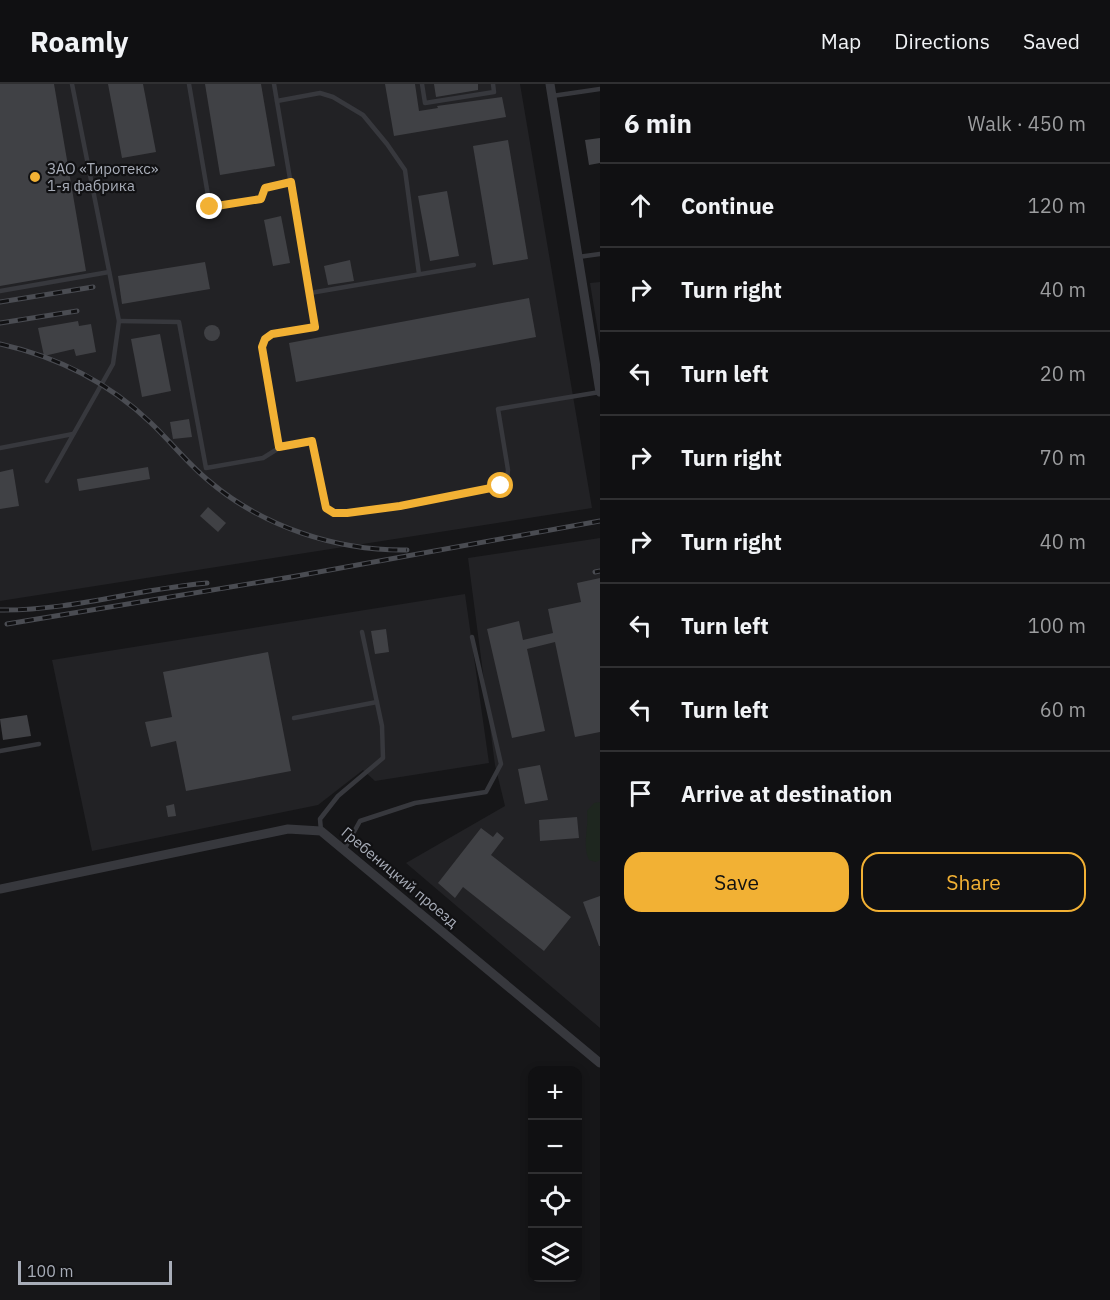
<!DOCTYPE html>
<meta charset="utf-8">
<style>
:root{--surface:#101012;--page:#19191b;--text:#f1f3f6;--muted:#9c9d9f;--line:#303032;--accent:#f2b134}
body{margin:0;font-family:"IBM Plex Sans",sans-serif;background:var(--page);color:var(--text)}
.controls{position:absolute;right:18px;bottom:18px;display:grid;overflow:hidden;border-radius:12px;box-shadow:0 3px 9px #0003}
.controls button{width:54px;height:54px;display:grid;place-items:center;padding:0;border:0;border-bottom:2px solid var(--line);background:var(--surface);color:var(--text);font:30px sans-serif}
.scale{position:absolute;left:18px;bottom:15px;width:154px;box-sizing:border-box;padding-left:6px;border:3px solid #a8adb8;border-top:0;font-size:16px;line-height:21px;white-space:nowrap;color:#a8adb8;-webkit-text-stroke:4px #111113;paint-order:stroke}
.stop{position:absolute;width:18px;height:18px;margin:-14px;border:4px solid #f2b134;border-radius:50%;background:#fff}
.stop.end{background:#f2b134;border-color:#fff;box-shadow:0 2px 6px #0008}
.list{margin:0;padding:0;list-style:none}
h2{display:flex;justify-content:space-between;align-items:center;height:78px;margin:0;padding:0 24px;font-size:26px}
h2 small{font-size:20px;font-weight:400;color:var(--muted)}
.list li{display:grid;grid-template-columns:39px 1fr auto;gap:18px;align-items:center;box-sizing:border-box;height:84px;padding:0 24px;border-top:2px solid var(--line)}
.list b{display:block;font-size:22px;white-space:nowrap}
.list em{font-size:20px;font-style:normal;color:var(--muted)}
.actions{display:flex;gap:12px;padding:18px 24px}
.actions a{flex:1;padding:14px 0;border:2px solid var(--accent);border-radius:18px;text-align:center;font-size:21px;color:var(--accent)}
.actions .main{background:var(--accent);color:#111}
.icon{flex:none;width:33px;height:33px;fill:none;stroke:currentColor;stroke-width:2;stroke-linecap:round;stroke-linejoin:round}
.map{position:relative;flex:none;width:600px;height:1216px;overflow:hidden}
header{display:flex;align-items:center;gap:36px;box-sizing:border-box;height:84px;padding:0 30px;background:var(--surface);border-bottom:2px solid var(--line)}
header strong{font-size:28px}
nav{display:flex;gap:33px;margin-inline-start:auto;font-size:21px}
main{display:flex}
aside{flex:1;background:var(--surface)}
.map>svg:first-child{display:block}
.built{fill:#222225}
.green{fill:#1e261f}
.building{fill:#404145}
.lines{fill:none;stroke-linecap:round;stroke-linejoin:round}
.service{stroke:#37383d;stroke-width:4.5}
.minor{stroke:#37383d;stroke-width:9}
.rail-casing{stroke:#4a4c52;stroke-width:5}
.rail{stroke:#111113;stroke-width:3;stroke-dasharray:9;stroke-linecap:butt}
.route{stroke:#f2b134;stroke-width:8}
.poi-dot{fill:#f2b134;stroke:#111113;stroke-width:2}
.labels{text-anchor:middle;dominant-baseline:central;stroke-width:4.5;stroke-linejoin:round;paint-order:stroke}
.poi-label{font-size:15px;fill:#a8adb8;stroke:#111113;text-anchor:start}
.street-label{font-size:15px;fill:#a8adb8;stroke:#111113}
</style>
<header>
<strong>Roamly</strong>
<nav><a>Map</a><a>Directions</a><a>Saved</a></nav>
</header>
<main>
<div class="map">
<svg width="600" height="1216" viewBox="0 0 600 1216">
<rect width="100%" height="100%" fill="#161618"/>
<g class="built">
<path d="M0,0H520L592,424L0,517Z"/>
<path d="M600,198V260L590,199Z"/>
<path d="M600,454V944L406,779L505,722L495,681L468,474Z"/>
<path d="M465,510L489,679L375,697L363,686L318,721L92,767L52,576Z"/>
</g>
<path class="green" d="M600,718V776L596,778L589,776C582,760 589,744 587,727L594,719Z"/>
<g class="building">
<path d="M0,0H54L86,187L0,202Z"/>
<path d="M108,0H143L156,68L122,74Z"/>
<path d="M205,0H261L275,82L220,91Z"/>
<path d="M385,0H415L419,27L438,24L437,22L502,13L506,33L394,52Z"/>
<path d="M434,0H478V6L436,13Z"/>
<path d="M600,54V79L589,81L585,56Z"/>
<path d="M508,56L528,175L493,181L473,62Z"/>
<path d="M447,107L459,172L430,177L418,112Z"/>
<path d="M281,132L290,179L273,182L264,136Z"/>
<path d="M350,176L354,197L328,201L324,182Z"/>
<path d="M205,178L210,205L122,220L118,192Z"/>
<path d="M529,214L536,253L296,298L289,259Z"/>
<path d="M78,237L79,242L91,240L96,268L76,272L74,265L44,272L38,244Z"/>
<circle cx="212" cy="249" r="8"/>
<path d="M160,250L171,307L142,313L131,255Z"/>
<path d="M189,335L192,353L173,355L170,338Z"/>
<path d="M148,383L150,395L79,407L77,395Z"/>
<path d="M13,385L19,422L0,425V388Z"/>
<path d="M208,423L226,439L218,448L200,432Z"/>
<path d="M600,494V648L575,653L555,558L527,565L545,647L512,654L487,545L519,537L523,556L553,549L548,525L581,518L577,499Z"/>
<path d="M386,545L389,568L375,570L371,547Z"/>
<path d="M268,568L291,687L186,707L176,657L151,663L145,638L172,633L163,588Z"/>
<path d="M27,631L31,652L3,656L0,635Z"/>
<path d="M540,681L548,716L525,720L518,685Z"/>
<path d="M174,720L176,732L168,733L166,722Z"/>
<path d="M577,733L579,754L540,757L539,736Z"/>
<path d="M481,744L493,753L497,748L504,754L491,771L571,833L544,867L463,803L455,814L438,799Z"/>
<path d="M600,812V862H599L583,818Z"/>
</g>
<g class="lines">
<g class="service">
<path d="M189,0L210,123L261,115L265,103L291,98"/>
<path d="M422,0L425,19L494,8L493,0"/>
<path d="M552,12L600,5"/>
<path d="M277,17L320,9L333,13L363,31L387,60L405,86L419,190"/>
<path d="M578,173L600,170"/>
<path d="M0,207L109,188"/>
<path d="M310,209L474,181"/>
<path d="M119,237L179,238L206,384L263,374L279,364L262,263L265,255L271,250L315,243L274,0"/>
<path d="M0,364L73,350"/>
<path d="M279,364L312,357L326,424L334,429H347L400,422L501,402L507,395L508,386L498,325L600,308"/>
<path d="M47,397L113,280L119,237L72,0"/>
<path d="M294,634L377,618"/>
<path d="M0,667L39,660"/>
<path d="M321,747L320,735L338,712L383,674L382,642L362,548"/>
<path d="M344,766L360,737L415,719L486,708L501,680L472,553"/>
</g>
<g class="minor">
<path d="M550,0L600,308"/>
<path d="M0,805L288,745L321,747L600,979"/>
</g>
<g class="rail-casing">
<g id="rail">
<path d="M0,218L93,203"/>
<path d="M0,239L77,227"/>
<path d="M0,260C58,273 108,298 151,339C171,358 188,380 209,397C263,443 337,467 407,466"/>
<path d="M595,488L600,487"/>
<path d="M0,526C70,527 138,505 207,499"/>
<path d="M7,540L291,493L600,437"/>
</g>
</g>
<use href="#rail" class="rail"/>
</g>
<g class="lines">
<path class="route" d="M210,123L261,115L265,104L291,98L315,243L272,250L265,255L262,263L279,363L312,357L326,424L334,429H347L400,422L501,402"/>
</g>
<circle class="poi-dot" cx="35" cy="93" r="6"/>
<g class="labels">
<g class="poi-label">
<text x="47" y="84">ЗАО «Тиротекс»<tspan x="47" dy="17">1-я фабрика</tspan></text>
</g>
<g class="street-label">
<text transform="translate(400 793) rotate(40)">Гребеницкий проезд</text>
</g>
</g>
</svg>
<div class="controls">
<button>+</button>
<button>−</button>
<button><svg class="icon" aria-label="locate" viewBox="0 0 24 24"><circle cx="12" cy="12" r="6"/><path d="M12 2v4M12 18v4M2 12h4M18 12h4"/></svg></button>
<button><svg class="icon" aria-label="layers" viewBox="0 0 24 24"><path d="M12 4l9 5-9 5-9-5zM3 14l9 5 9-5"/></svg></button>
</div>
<div class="scale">100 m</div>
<div class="stop" style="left:501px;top:402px"></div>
<div class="stop end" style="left:210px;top:123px"></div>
</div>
<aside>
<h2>6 min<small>Walk · 450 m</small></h2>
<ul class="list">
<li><svg class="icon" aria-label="ahead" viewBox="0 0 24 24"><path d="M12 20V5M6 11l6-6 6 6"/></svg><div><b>Continue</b></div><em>120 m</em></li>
<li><svg class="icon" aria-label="right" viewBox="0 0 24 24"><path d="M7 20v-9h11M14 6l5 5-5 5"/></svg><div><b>Turn right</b></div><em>40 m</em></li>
<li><svg class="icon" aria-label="left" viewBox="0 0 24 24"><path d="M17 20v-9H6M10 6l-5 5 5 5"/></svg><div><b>Turn left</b></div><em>20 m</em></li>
<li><svg class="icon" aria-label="right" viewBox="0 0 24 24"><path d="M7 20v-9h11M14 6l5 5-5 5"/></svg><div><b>Turn right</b></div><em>70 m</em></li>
<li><svg class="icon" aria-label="right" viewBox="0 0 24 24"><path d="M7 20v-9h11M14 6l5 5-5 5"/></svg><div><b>Turn right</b></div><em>40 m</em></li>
<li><svg class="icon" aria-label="left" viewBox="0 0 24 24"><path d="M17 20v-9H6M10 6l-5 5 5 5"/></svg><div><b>Turn left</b></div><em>100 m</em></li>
<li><svg class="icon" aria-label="left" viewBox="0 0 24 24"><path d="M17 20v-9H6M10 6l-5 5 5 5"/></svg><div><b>Turn left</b></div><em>60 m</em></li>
<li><svg class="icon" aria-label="arrive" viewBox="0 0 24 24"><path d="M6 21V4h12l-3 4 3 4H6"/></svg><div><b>Arrive at destination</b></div></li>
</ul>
<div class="actions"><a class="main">Save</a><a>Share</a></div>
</aside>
</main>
